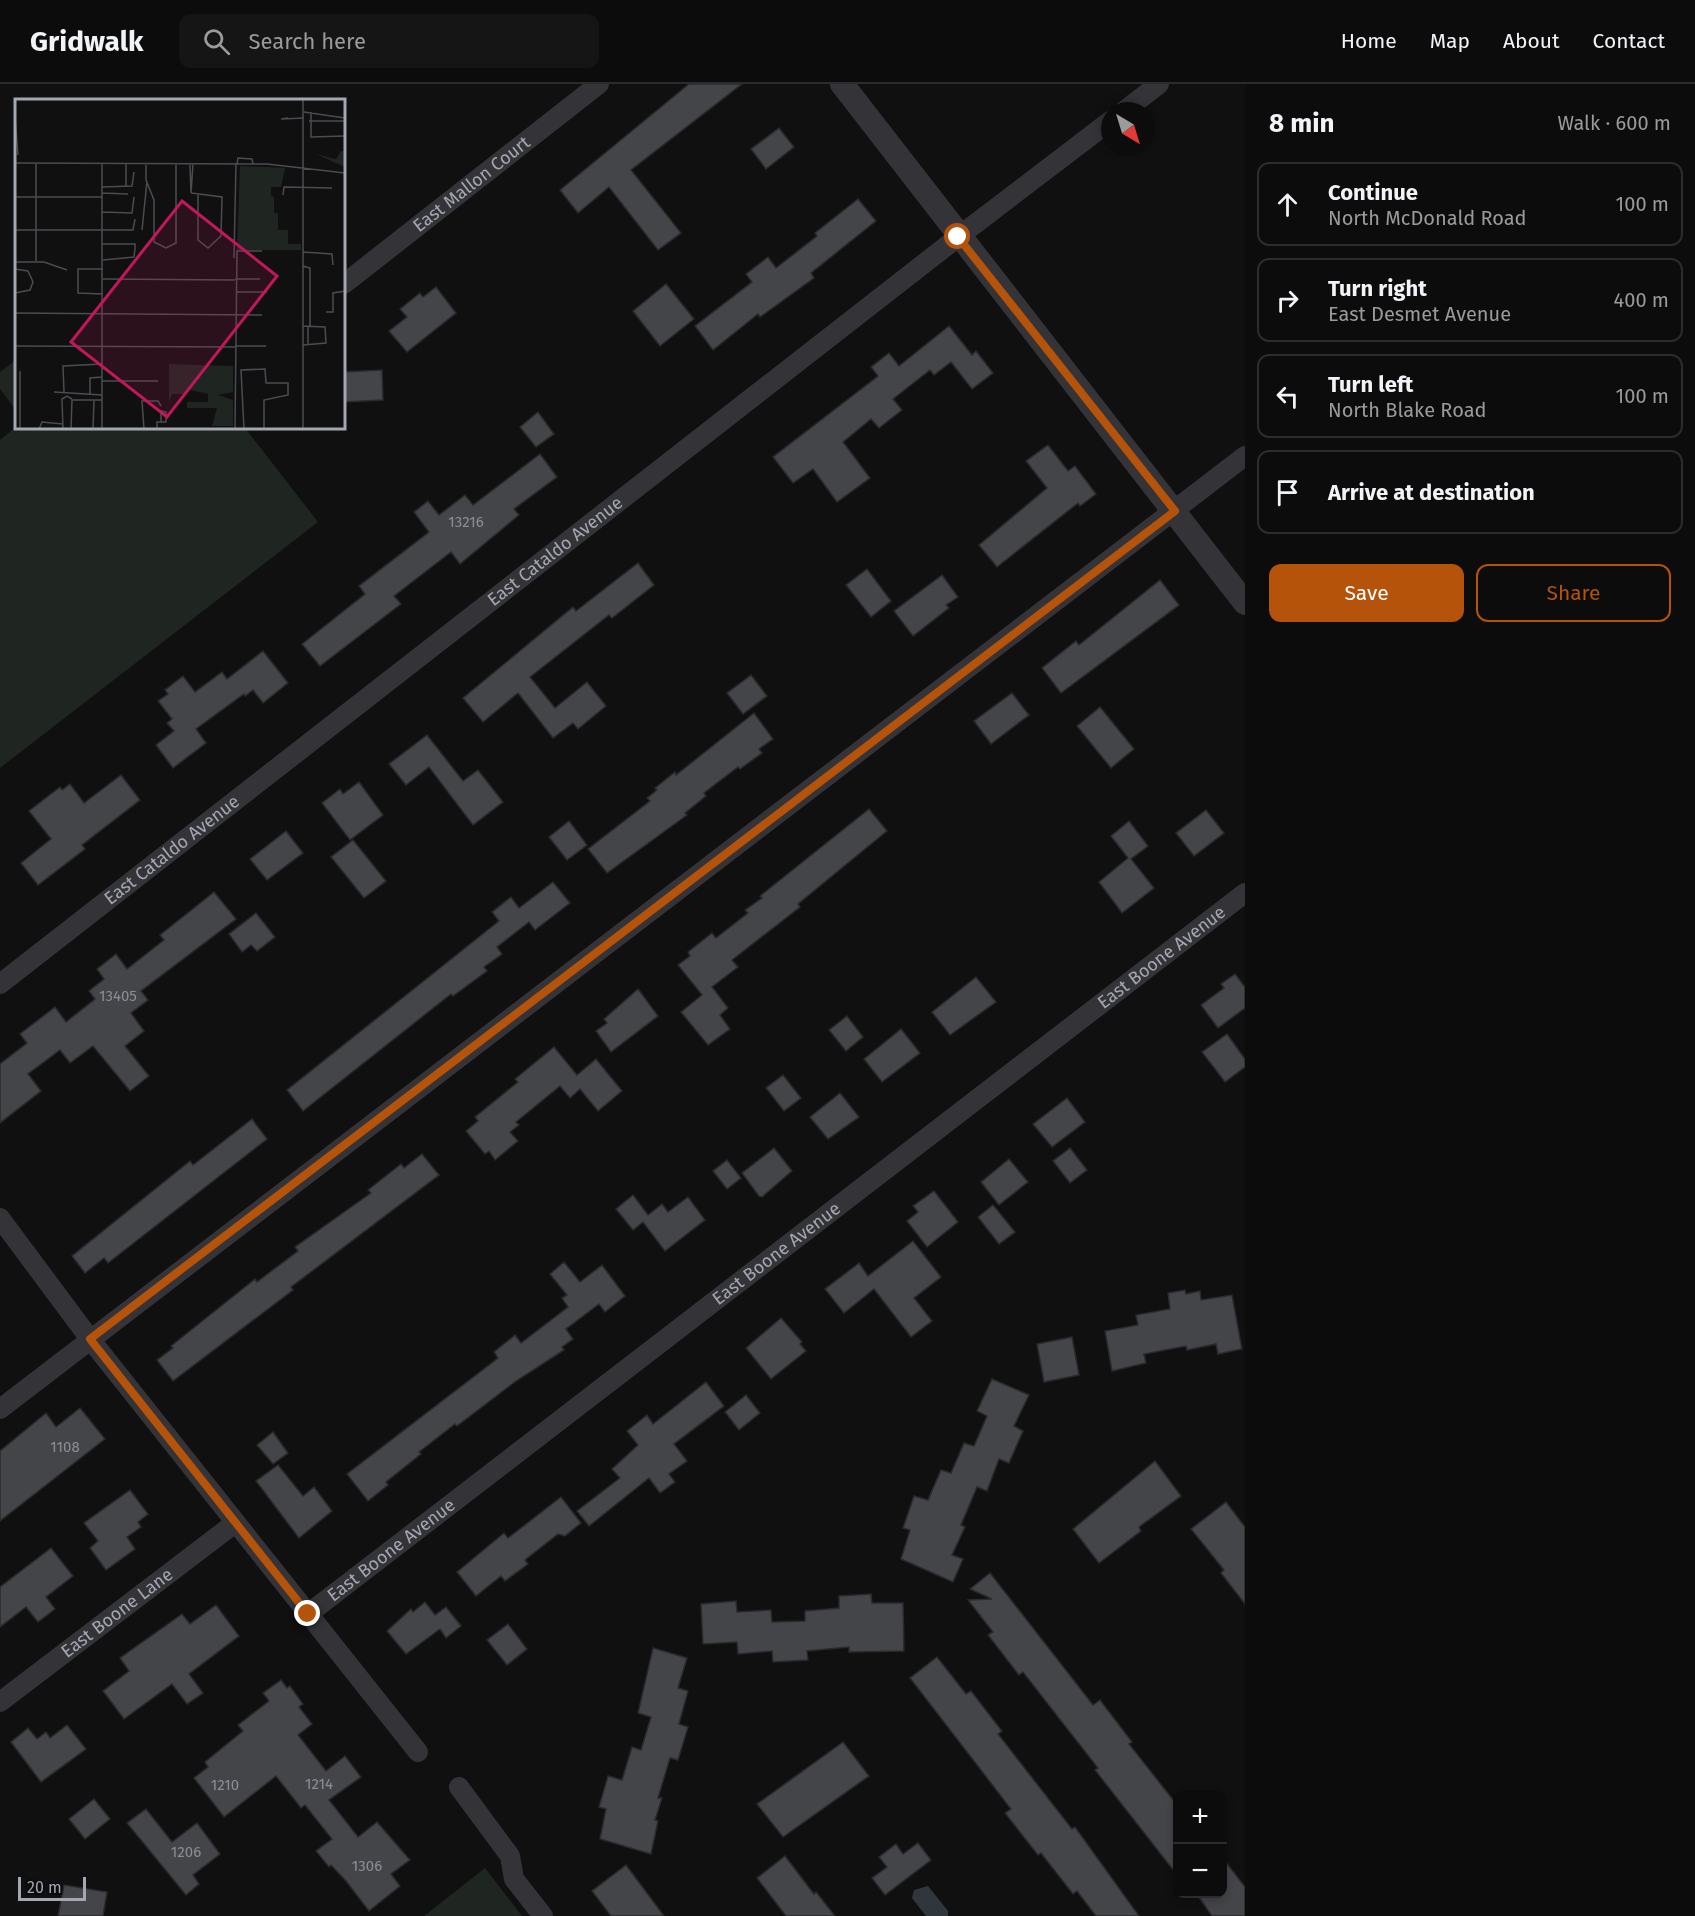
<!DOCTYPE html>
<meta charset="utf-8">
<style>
:root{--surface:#0c0c0d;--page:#151516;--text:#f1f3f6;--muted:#9a9b9d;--line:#2c2c2e;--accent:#b45309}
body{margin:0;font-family:"Fira Sans",sans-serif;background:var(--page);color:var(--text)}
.controls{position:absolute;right:18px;bottom:18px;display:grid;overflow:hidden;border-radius:12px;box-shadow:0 3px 9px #0003}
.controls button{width:54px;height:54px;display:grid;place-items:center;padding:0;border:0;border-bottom:2px solid var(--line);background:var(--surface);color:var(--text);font:30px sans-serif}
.compass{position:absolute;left:1101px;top:18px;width:54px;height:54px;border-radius:50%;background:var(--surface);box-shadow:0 3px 9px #0003;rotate:142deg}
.scale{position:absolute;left:18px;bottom:15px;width:68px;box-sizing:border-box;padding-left:6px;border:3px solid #a3a7b1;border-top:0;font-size:16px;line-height:21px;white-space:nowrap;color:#a3a7b1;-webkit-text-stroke:4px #0b0b0c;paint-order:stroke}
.stop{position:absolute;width:18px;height:18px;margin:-14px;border:4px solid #b45309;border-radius:50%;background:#fff}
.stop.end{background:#b45309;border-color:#fff;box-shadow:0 2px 6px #0008}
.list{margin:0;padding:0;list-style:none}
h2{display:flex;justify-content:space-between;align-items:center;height:78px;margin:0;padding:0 24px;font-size:26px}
h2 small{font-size:20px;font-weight:400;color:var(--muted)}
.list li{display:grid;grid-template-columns:39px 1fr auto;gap:18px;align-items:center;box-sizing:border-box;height:84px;margin:0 12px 12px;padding:0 12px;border:2px solid var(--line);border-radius:12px}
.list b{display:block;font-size:22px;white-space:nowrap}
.list p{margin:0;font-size:20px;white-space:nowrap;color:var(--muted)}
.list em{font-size:20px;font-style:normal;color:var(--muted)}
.actions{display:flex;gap:12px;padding:18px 24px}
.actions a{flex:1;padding:14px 0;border:2px solid var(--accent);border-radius:12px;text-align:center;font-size:21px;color:var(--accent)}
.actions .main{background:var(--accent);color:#fff}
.icon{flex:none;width:33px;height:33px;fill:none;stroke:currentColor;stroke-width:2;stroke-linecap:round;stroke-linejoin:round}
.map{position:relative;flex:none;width:1245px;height:1832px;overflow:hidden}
header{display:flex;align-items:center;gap:36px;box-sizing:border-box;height:84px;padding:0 30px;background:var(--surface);border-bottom:2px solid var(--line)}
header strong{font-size:28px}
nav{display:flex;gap:33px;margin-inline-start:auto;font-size:21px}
.search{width:420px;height:54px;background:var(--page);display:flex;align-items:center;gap:15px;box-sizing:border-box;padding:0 21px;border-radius:12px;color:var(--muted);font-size:22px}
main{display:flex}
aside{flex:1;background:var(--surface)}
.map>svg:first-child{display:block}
.green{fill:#1f2520}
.water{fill:#2f363c}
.building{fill:#444549;stroke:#2a2a2d;stroke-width:1.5}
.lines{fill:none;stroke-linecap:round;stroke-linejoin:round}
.minor{stroke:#343438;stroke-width:20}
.tertiary{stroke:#343438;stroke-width:24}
.route{stroke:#b45309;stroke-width:8}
.labels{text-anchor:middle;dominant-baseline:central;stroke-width:6;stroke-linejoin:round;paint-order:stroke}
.number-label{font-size:15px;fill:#8b8e97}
.street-label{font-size:18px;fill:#a3a7b1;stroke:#0b0b0c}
.inset-road{fill:none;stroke:#4b4c51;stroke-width:1.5}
.view{fill:#c2185b;fill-opacity:0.15;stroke:#c2185b;stroke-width:3}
.inset-edge{fill:none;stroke:#a3a7b1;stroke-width:3}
</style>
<header>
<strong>Gridwalk</strong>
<div class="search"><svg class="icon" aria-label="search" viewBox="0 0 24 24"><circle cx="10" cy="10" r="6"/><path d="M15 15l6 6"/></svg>Search here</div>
<nav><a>Home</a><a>Map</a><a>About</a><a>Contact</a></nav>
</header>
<main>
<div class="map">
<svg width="1245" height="1832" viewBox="0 0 1245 1832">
<rect width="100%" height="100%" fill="#101011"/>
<g class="green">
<path d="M16,276V326L0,305V288Z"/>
<path d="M16,343L245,344L318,438L0,684V356Z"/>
<path d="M485,1784L522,1832H424Z"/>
</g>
<path class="water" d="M928,1802L948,1827V1832H926L912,1814L914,1806Z"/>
<g class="building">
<path d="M689,0H742L631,86L681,149L658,166L609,103L578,129L560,106Z"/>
<path d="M779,44L794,63L766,85L751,65Z"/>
<path d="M858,115L876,137L811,189L814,194L760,233L758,230L713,266L695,242L752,198L746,190L768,173L776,184L817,152L815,149Z"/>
<path d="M666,200L694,235L660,262L633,227Z"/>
<path d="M436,203L456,229L407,268L389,247L407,233L400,225L420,209L423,213Z"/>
<path d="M949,242L972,271L976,267L993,289L972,305L951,278L934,291L930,286L893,315L902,326L879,344L871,335L843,358L870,394L837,418L813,385L793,399L773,373L878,292L871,283L889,269L899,282Z"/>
<path d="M382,286L383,316L344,318V288Z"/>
<path d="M538,328L554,350L536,363L520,343Z"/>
<path d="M1048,361L1068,387L1075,382L1096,410L1080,422L1078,419L997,483L979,461L1047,404L1026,377Z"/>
<path d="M540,370L557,393L514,425L519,431L460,480L451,468L394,512L401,520L320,582L302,560L365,510L359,502L429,448L414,428L428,417L439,431L465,411L473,421Z"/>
<path d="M638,479L654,501L612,534L609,531L530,593L555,624L587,598L606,622L578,645L573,639L553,654L518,609L483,638L463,614L573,523L576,527Z"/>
<path d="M867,485L891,517L871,533L846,501Z"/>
<path d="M942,491L958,513L946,521L949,524L913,552L894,527Z"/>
<path d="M1160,496L1179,521L1061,609L1042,584L1076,557L1079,561Z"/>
<path d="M263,567L288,599L263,619L253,606L245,612L244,610L196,645L206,659L173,684L156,661L174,647L167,639L172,635L158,617L168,610L165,606L183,592L195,608L222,588L227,595Z"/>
<path d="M751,591L767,612L743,630L727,609Z"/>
<path d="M1012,609L1029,631L991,660L974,637Z"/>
<path d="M1100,623L1134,665L1111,684L1077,642Z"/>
<path d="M754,629L773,655L759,665L762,669L740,685L738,683L704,709L706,712L685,729L687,731L607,789L588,765L650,717L647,714L657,706L655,704L675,688L676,691Z"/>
<path d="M427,651L463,697L478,686L503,718L473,741L429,683L406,701L389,680Z"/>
<path d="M121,691L140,716L82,761L85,765L38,801L21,779L51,755L29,727L60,703L62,706L70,700L84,719Z"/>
<path d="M359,698L383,731L350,756L322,719L340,705L343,710Z"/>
<path d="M869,725L887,747L798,820L800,823L732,876L738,883L712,903L728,924L720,931L730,945L708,961L681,928L702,911L678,881L690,872L688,868L712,849L716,854L748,829L745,826L762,814L760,812Z"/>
<path d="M1206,726L1224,749L1194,772L1176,749Z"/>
<path d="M569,737L587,761L567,776L549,753Z"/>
<path d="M1129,737L1148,762L1131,775L1154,804L1122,829L1099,798L1128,774L1111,752Z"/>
<path d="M286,747L303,769L267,796L250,775Z"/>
<path d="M353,756L386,797L364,814L331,773Z"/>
<path d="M553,798L570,819L535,846L529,838L497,863L502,870L484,883L487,887L453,912L451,910L303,1027L287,1006L499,837L492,828L511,813L519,824Z"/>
<path d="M214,808L236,835L141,907L148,916L131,929L144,947L125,962L149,992L130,1007L93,962L70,979L60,966L28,990L41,1007L0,1039V980L27,959L20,950L55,923L66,938L95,915L89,907L104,895L97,885L116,870L127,885L164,856L160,851Z"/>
<path d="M256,829L275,853L257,867L251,861L242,868L229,850Z"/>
<path d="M1235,890L1245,903V924L1218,944L1201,921L1224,904L1221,900Z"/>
<path d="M976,893L996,918L950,951L932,928Z"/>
<path d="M638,905L658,932L611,968L596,947L607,939L604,935Z"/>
<path d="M847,932L863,953L846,967L829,946Z"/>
<path d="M901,945L920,969L882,998L864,975Z"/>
<path d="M1227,950L1245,975V983L1225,998L1202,968Z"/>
<path d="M554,963L577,991L596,975L622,1007L598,1027L580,1005L570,1014L560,1002L516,1038L519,1041L510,1048L518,1057L495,1076L489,1067L485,1070L466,1047L478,1037L475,1033L518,998L515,995Z"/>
<path d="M783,991L801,1014L784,1027L766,1004Z"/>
<path d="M840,1009L859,1033L828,1055L810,1033Z"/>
<path d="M1067,1014L1085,1038L1052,1063L1033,1040Z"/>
<path d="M252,1035L267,1055L108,1179L104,1174L85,1189L72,1172L190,1077L193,1081Z"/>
<path d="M774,1064L792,1087L762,1113L759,1112L742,1089Z"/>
<path d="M1070,1064L1087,1086L1070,1099L1053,1077Z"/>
<path d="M422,1070L439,1091L291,1203L293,1206L173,1297L157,1276L173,1264L171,1262L255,1195L257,1198L298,1167L295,1163L371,1109L368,1106L401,1080L404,1084Z"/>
<path d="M1009,1075L1028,1098L999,1121L981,1098Z"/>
<path d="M727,1076L741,1094L727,1105L713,1087Z"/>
<path d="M934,1107L958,1138L927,1163L907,1137L918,1128L913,1122Z"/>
<path d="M633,1111L648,1131L662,1120L668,1128L688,1113L705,1136L665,1167L643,1138L633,1146L616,1125Z"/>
<path d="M993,1121L1015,1148L999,1160L978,1133Z"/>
<path d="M913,1157L941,1193L914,1214L932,1237L911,1253L874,1205L844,1229L825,1205L859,1179L868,1192Z"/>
<path d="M564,1178L580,1198L602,1181L625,1212L605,1228L599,1220L566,1245L573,1255L562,1263L564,1266L516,1297L457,1342L455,1340L419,1368L421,1370L386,1398L388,1401L368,1417L347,1390L498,1274L494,1268L515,1251L521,1259L568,1223L562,1214L567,1211L550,1190Z"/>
<path d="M1185,1206L1186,1210L1200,1207L1201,1216L1232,1211L1242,1265L1218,1270L1216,1260L1187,1266L1186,1262L1144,1270L1146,1279L1112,1287L1105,1247L1138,1241L1136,1231L1170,1225L1168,1209Z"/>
<path d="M781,1234L802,1258L800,1260L806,1267L771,1295L746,1264Z"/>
<path d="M1072,1253L1079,1291L1044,1298L1037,1260Z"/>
<path d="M992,1295L1029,1311L1014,1342L1023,1347L1009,1379L999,1375L987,1407L977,1403L961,1441L965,1443L952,1471L963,1475L953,1498L901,1475L910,1446L903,1444L914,1412L928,1416L941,1386L951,1389L964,1359L974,1362L987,1332L977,1327Z"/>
<path d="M706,1298L724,1322L674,1360L687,1377L669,1390L675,1398L660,1409L649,1394L589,1442L577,1427L620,1394L612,1385L638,1361L627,1347L647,1331L653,1340Z"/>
<path d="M746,1311L760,1329L739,1346L725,1328Z"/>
<path d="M80,1324L105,1355L0,1437V1367L46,1329L56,1343Z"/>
<path d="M273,1348L288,1369L273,1380L257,1361Z"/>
<path d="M1155,1377L1181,1412L1139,1443L1141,1447L1099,1479L1073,1445Z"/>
<path d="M278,1381L303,1412L314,1403L332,1427L299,1454L256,1397Z"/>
<path d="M130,1406L148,1430L138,1438L141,1443L127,1453L135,1465L106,1486L90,1464L98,1457L84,1439Z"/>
<path d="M561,1413L581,1439L565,1452L558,1450L525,1476L528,1480L505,1497L501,1492L476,1512L457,1488L504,1449L508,1454Z"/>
<path d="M1226,1418L1245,1443V1520L1221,1489L1224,1486L1191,1445Z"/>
<path d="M51,1464L73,1492L46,1513L55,1525L38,1538L26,1523L0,1543V1503Z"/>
<path d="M990,1489L1093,1621L1100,1616L1132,1658L1129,1660L1178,1722V1792L1095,1686L1098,1684L1023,1588L1019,1591L988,1551L993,1548L968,1516L992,1515L970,1505Z"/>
<path d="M871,1510L872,1519H903L904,1567L849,1568V1563L807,1567L808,1576L773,1578L772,1567L738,1570L737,1558L703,1560L701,1520L736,1517L737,1528L771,1526L772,1538L805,1537V1527L839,1524V1512Z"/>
<path d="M425,1518L435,1531L446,1523L461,1542L446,1554L440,1545L406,1570L387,1547L411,1525L413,1528Z"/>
<path d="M216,1521L239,1552L189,1590L203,1609L187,1620L172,1600L124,1635L103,1607L129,1587L120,1574L182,1530L190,1540Z"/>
<path d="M508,1540L527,1565L507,1581L487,1556Z"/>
<path d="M653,1564L687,1574L678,1604L688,1607L679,1640L688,1643L678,1676L670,1674L658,1714H662L655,1736L658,1737L651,1770L600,1755L606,1725L599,1723L608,1692L622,1696L632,1663L641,1666L651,1633L638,1629Z"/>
<path d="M937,1573L966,1610L971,1607L1002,1647L998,1650L1072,1745L1075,1743L1139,1832H1096L1077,1807L1073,1810L1041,1769L1038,1771L1005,1729L1011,1725L910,1594Z"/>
<path d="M281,1596L287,1604L290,1602L303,1620L299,1623L312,1640L298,1651L326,1687L345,1672L361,1693L329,1716L358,1753L377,1738L410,1776L391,1790L400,1802L369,1827L346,1797L331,1781L329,1783L316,1767L332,1755L305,1721L301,1724L276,1692L224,1733L194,1694L208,1683L205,1678L243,1647L238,1641L269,1617L263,1609Z"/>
<path d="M67,1641L86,1665L41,1698L11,1658L28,1644L37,1655L46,1648L50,1654Z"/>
<path d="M843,1658L869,1692L783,1753L757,1720Z"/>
<path d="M94,1715L110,1735L85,1755L69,1735Z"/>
<path d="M146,1725L172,1758L197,1739L220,1770L193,1791L199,1800L186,1811L127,1739Z"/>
<path d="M918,1759L931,1776L885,1811L872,1794L887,1783L879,1773L896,1760L903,1770Z"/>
<path d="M785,1772L814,1810L816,1808L835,1832H786L757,1794Z"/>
<path d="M1222,1773L1245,1803V1832H1212L1196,1809H1222Z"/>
<path d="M626,1781L664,1832H611L592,1807Z"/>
<path d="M64,1801L107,1808L103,1832H58Z"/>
</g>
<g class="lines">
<g class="minor">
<path d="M1124,27L1159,0"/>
<path id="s1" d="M344,200L599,0"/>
<path id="s2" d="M0,900L958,153L1110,37"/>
<path d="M0,1134L90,1255L418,1668"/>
<path d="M0,1325L1245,372"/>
<path id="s3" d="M308,1530L1245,809"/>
<path id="s4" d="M0,1618L235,1439"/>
<path d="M459,1703L510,1772L514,1795L543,1832"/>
</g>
<path class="tertiary" d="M842,0L1245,519"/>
</g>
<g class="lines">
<path class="route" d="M308,1530L90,1255L1175,427L958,153"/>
</g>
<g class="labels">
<g class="number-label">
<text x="466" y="438">13216</text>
<text x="118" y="912">13405</text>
<text x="65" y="1363">1108</text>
<text x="319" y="1700">1214</text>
<text x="225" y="1701">1210</text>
<text x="186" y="1768">1206</text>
<text x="367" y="1782">1306</text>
</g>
<g class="street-label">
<text stroke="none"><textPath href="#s1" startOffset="162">East Mallon Court</textPath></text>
<text stroke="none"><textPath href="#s2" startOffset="704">East Cataldo Avenue</textPath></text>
<text stroke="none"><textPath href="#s2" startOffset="218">East Cataldo Avenue</textPath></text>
<text stroke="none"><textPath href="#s3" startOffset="1077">East Boone Avenue</textPath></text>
<text stroke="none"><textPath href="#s3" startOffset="591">East Boone Avenue</textPath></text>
<text stroke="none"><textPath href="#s3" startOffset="105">East Boone Avenue</textPath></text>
<text stroke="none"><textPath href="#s4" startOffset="147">East Boone Lane</textPath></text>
</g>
</g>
<g transform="translate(15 15)">
<rect width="330" height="330" fill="#101011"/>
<path d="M326,52H330V68L301,55L321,60ZM225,67L270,69L266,88H256V97L259,98V114H263V131H273V145H286V151H222ZM154,265L218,267V293L203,296L218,301V327H197L202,309H172V303H193V295L171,290V295H157L154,303Z" fill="#1f2520"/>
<path class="inset-road" d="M289,13L330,19M296,13V38L330,37M0,18L3,56M273,19L266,20L289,19M294,22H330M0,64L252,65L330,74M21,65V162M111,65V87M131,65V81L139,101V143L151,149L161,144V65M175,65L176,94M222,65L223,59L237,60L238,65M87,88L117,87L119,73M87,94L113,95M176,94L207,98L206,137L193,149L183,141V96M176,94L178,65M268,96L269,88L317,89M0,98H87M87,113L117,114L119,98M0,131H118L120,120M127,131L132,82M87,145H120V150L119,158L88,161M288,153L317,155L318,166M219,159L221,65M0,163H29L52,171M288,167L295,169V227M0,170L13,172L18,183L15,191L0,194M88,180L220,181M220,180H245M221,193H252M88,195L63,194V170H88M311,213H318V194L330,192M0,214L247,216M293,227V246M288,246L311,244L310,228L288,227M0,247L220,248M220,247H251M5,272V330M87,282H143M39,293L87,296M49,293L48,267L87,265M75,295V279L87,278M24,330L27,323L48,325M48,330L47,300L52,297L57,300M56,330L57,301H87M78,330L79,301M87,330V65M129,330L127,302H143L146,307M142,330V323H151V313L146,312V323M220,330L222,152H247M229,330L226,271L250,270L251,284H273V296L249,301V330M288,330V0"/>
<path class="view" d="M167,102L262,177L152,318L56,243Z"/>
<rect width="330" height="330" class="inset-edge"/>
</g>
</svg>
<div class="controls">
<button>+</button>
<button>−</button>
</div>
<svg class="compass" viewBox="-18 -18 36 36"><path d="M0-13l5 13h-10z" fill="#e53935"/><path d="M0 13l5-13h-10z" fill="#9a9b9d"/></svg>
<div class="scale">20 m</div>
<div class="stop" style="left:958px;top:153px"></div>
<div class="stop end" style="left:308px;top:1530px"></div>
</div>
<aside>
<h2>8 min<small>Walk · 600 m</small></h2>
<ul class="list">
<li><svg class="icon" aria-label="ahead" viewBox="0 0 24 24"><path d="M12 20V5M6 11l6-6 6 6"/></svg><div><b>Continue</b><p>North McDonald Road</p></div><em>100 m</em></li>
<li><svg class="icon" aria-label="right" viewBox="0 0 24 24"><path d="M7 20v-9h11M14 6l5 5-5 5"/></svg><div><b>Turn right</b><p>East Desmet Avenue</p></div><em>400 m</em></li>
<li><svg class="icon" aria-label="left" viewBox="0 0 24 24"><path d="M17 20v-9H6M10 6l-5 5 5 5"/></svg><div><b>Turn left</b><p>North Blake Road</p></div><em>100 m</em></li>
<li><svg class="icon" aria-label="arrive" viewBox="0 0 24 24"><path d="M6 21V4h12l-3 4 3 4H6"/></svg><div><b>Arrive at destination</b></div></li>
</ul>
<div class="actions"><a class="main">Save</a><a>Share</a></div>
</aside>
</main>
